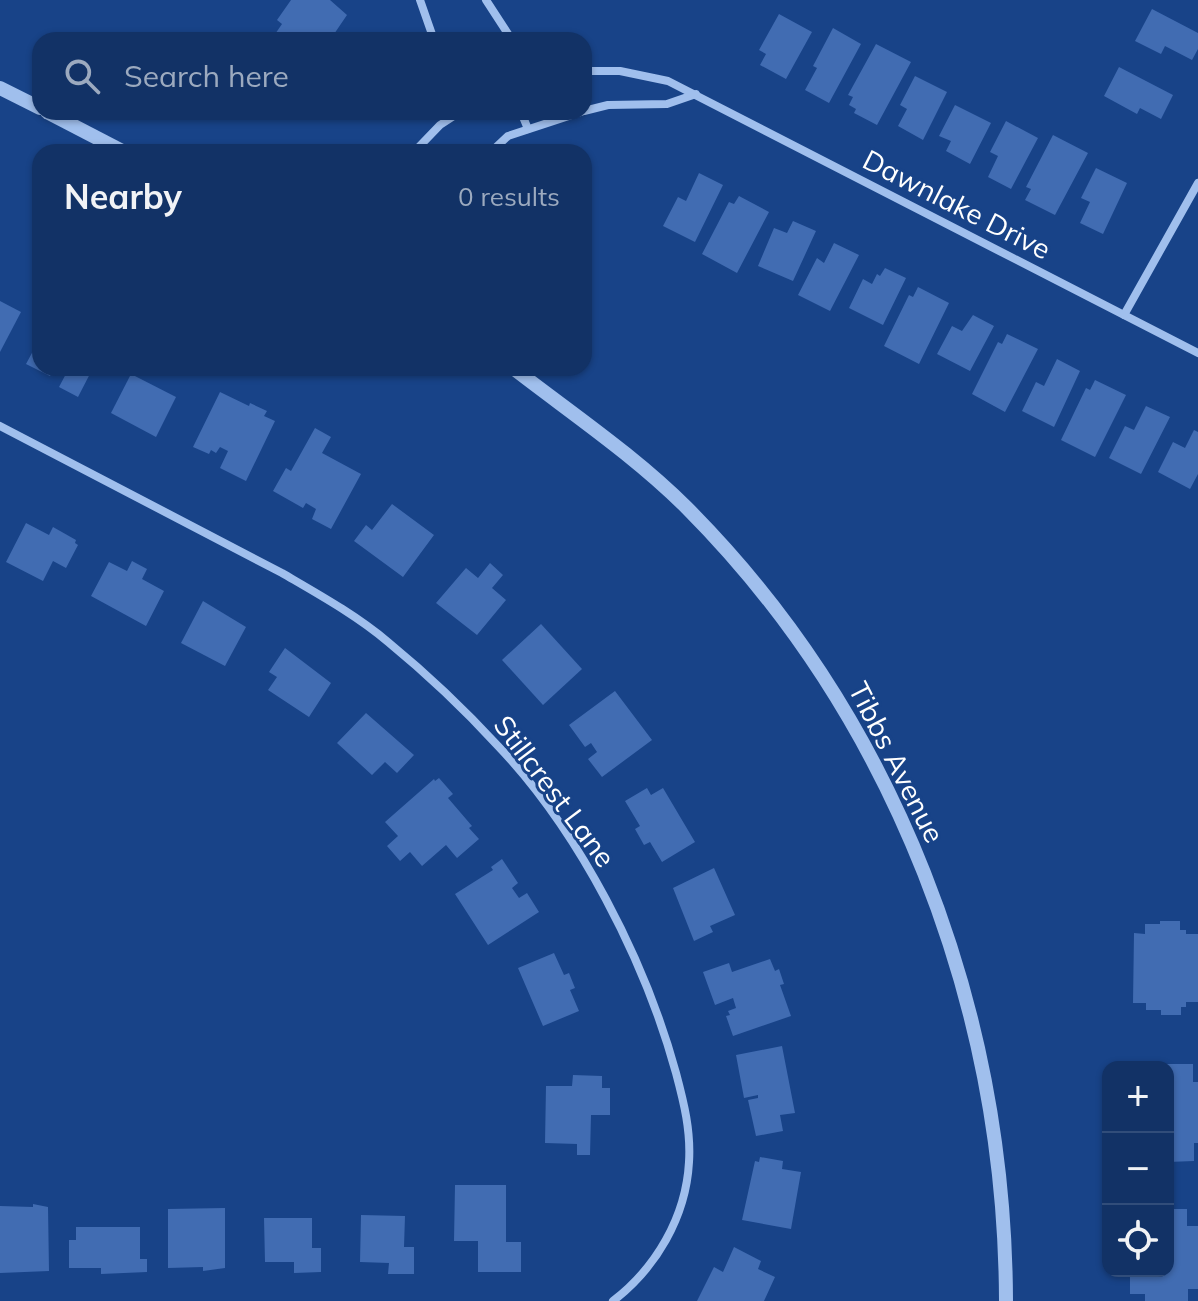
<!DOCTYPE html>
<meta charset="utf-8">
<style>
:root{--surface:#123266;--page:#1f3e6f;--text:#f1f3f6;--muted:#9caabf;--line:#314d7a}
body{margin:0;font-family:Mulish,sans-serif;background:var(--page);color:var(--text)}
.controls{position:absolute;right:24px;bottom:24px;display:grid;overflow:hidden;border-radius:16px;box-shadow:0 2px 6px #0004}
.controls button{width:72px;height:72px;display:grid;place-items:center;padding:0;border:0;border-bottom:2px solid var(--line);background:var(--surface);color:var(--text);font:40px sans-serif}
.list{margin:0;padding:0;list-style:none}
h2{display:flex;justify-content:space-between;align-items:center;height:104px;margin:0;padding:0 32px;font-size:34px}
h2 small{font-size:26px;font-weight:400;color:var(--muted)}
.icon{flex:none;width:44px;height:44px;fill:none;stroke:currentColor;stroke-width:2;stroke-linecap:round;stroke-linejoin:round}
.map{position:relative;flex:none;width:1198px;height:1301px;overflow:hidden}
.search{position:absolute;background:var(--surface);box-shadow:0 2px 6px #0004;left:32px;top:32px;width:560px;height:88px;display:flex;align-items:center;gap:20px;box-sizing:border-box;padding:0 28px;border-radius:24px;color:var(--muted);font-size:30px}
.panel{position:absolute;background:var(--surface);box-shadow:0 2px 6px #0004;left:32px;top:144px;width:560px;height:232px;border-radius:24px}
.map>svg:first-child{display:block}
.building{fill:#416cb2}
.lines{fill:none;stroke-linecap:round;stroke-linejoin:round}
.minor{stroke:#a0bfed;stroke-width:8}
.tertiary{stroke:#a0bfed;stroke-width:14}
.labels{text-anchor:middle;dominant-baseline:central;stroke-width:6;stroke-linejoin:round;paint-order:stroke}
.street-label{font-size:28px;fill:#fff;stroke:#184388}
</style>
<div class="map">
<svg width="1198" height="1301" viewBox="0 0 1198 1301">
<rect width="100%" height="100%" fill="#184388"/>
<g class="building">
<path d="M291,0H330L347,15L330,40H271L282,24L277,20Z"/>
<path d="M1152,9L1198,33V49L1192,60L1165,46L1161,54L1135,41Z"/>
<path d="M779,14L812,32L786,79L760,65L766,54L759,50Z"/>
<path d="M833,28L861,44L829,103L805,90L817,68L813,66Z"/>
<path d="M876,44L911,62L877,125L854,113L856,109L849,105L853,97L848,95Z"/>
<path d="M1119,67L1173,95L1161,119L1140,108L1137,114L1104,96Z"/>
<path d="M915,76L947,92L923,140L898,126L907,109L900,105Z"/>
<path d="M955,105L991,123L970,164L946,151L951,141L939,136Z"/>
<path d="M1006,121L1038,138L1011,189L988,177L998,156L990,152Z"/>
<path d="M1053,135L1088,153L1055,215L1025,200L1031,189L1026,187Z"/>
<path d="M1096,168L1127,183L1103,234L1080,223L1090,202L1081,198Z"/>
<path d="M699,173L723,185L695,242L663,226L678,197L686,201Z"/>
<path d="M739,196L769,212L737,273L702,254L729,202L734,204Z"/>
<path d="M793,221L816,231L793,281L758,266L774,228L787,233Z"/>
<path d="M834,243L859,255L830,311L798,295L817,258L824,263Z"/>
<path d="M885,268L906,278L883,325L849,308L863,279L872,284L877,274L880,276Z"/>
<path d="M918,287L949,303L919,364L884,346L909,295L913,297Z"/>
<path d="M0,301L21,312L0,352Z"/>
<path d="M973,315L994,326L970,371L937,354L952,326L962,331Z"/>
<path d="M1007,334L1038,349L1005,412L972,394L998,342L1002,344Z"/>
<path d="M40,338V368H54L50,376L26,364Z"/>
<path d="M1057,359L1080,371L1054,427L1022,411L1036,382L1044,386Z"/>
<path d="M64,368H93L78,397L59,387L68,370Z"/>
<path d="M131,374L176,397L156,437L111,413Z"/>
<path d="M1095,380L1126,395L1095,457L1061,440L1086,388L1090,390Z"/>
<path d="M220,392L249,406L250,403L267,411L264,416L275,421L246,481L220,468L228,451L220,447L216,453L211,450L209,454L193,447Z"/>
<path d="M1146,406L1170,417L1141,474L1109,458L1125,426L1134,430Z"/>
<path d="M315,428L331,437L322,453L361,474L331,529L312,519L316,509L306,503L303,508L273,491L286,468L291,471Z"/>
<path d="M1194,430L1198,432V474L1190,489L1158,472L1173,442L1185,448Z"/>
<path d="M392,504L434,535L403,577L354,541L366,525L372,530Z"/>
<path d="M26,523L49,535L53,527L76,540L75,543L78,545L66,568L53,561L43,581L6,562Z"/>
<path d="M132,561L147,569L142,579L164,591L146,626L91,596L109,562L127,571Z"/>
<path d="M490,563L503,575L492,588L506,600L477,635L436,603L466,568L478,578Z"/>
<path d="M203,601L246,627L225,666L181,643Z"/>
<path d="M541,624L582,669L543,705L502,660Z"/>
<path d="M285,648L331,683L309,717L268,690L277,677L269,672Z"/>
<path d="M615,691L652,740L602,777L588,759L597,752L591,743L585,747L569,725Z"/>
<path d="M366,713L414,755L397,773L385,762L372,775L337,743Z"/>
<path d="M439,778L453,794L448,798L472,826L469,828L479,839L457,858L446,845L422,866L410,852L400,861L387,846L398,836L385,822L434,779L435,781Z"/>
<path d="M647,788L651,795L663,788L695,842L662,862L650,842L644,845L635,829L640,826L625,801Z"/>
<path d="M502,859L518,883L512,888L519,898L527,893L539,912L488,945L455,894L493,870L491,867Z"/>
<path d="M714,868L735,915L710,926L713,932L694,941L673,888Z"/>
<path d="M1160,921H1180V930H1186V934H1198V1002H1186V1007H1181V1015H1161V1010H1146V1003H1133L1134,933L1145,934V924H1160Z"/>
<path d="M554,953L564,975L569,973L575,988L570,990L579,1011L543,1026L518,968Z"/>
<path d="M770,959L775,971L779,969L784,984L780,985L791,1016L733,1036L726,1016L730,1015L728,1011L736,1008L733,998L715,1005L703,972L729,963L732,972Z"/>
<path d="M782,1046L795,1113L780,1115L783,1131L756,1136L748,1100L758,1098V1095L744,1098L736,1055Z"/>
<path d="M1151,1064H1193V1082H1198V1143H1194V1161L1168,1162V1067H1151Z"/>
<path d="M573,1075L602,1076V1088H610V1115H591L590,1155H577V1144L545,1143L546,1086H572Z"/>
<path d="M760,1157L783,1161L782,1169L801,1172L791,1229L742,1220L755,1161L759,1162Z"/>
<path d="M455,1185H506V1242H521V1272H478V1241H454Z"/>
<path d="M33,1204L48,1207L49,1271L0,1273V1206L33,1207Z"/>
<path d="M225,1208V1268L203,1271V1267L168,1268V1209Z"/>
<path d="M1168,1209H1187V1226H1198V1289H1188V1301H1145V1294H1130V1271H1168Z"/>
<path d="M361,1215L405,1216L404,1247H414V1274H388L389,1263L360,1262Z"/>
<path d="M264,1218H312V1248H321V1272L294,1273V1262H265Z"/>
<path d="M76,1227H140V1259H147V1272L101,1274V1268H69V1240H76Z"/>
<path d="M734,1247L761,1261L758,1269L775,1277L764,1301H697L714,1267L723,1272Z"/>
</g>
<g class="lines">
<g class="minor">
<path d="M420,0L434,40"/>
<path d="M486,0L512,40"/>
<path d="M584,71H620L668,81L1198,353"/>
<path d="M584,111L608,105L667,104L696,94"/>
<path d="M521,112L528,129"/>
<path d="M414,152L440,125L460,112"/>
<path d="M491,152L508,136L581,112"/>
<path d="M1124,315L1198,183"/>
<path d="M0,426L282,573C318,594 356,615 388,642C427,674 464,709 498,746C579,831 645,960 676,1073C684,1103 691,1131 689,1162C686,1217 656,1268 613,1301"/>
</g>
<g class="tertiary">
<path d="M0,88L40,108"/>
<path d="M47,112L124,152"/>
<path d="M513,368C571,413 635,456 687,508C895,717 1005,1008 1006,1301"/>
</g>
</g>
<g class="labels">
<g class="street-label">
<text transform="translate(957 204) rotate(27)">Dawnlake Drive</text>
<text transform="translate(897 762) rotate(63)">Tibbs Avenue</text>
<text transform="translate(555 791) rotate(53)">Stillcrest Lane</text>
</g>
</g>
</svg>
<div class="controls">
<button>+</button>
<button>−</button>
<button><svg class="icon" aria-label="locate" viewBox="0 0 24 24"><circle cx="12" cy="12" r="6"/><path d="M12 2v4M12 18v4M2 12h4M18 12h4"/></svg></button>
</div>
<div class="search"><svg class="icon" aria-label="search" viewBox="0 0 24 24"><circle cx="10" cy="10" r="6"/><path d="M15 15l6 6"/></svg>Search here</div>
<section class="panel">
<h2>Nearby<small>0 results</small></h2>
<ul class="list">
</ul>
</section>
</div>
